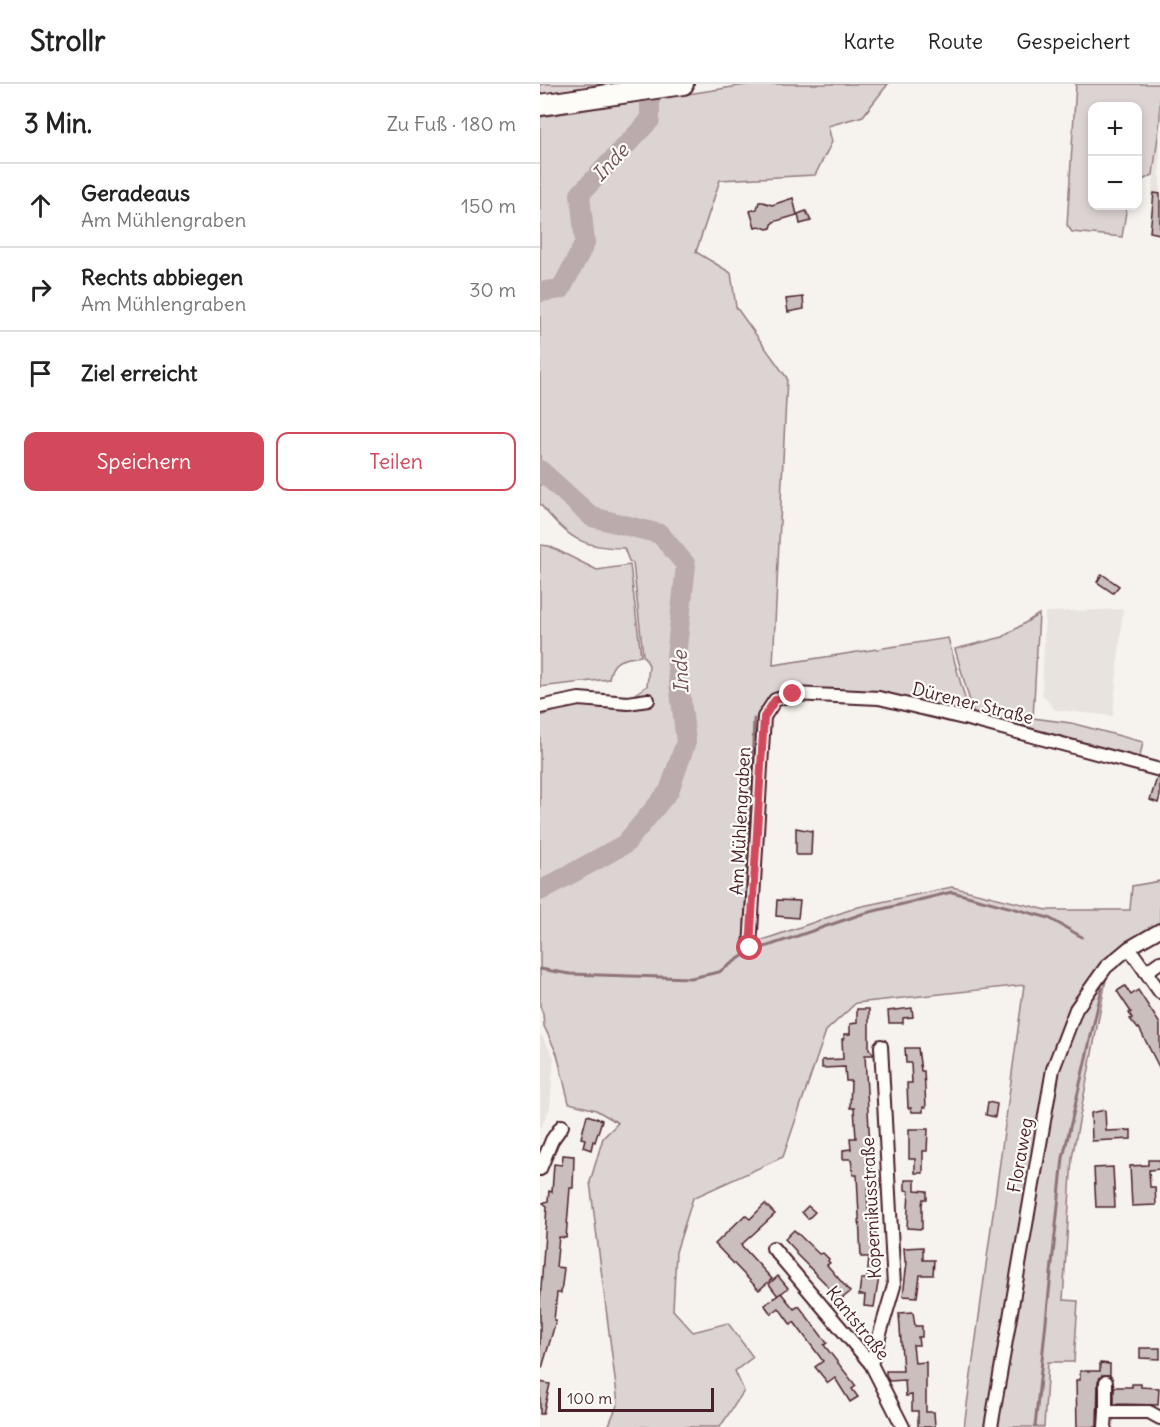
<!DOCTYPE html>
<html lang="de">
<meta charset="utf-8">
<style>
:root{--surface:#fff;--page:#f2f2f2;--text:#222;--muted:#767676;--line:#e0e0e0;--accent:#d1495b}
body{margin:0;font-family:Delius,sans-serif;background:var(--page);color:var(--text)}
.controls{position:absolute;right:18px;top:18px;display:grid;overflow:hidden;border-radius:12px;box-shadow:0 3px 9px #0003}
.controls button{width:54px;height:54px;display:grid;place-items:center;padding:0;border:0;border-bottom:2px solid var(--line);background:var(--surface);color:var(--text);font:30px sans-serif}
.scale{position:absolute;left:18px;bottom:15px;width:156px;box-sizing:border-box;padding-left:6px;border:3px solid #4a1f2b;border-top:0;font-size:16px;line-height:21px;white-space:nowrap;color:#4a1f2b;-webkit-text-stroke:4px #fdfcf7;paint-order:stroke}
.stop{position:absolute;width:18px;height:18px;margin:-14px;border:4px solid #d1495b;border-radius:50%;background:#fff}
.stop.end{background:#d1495b;border-color:#fff;box-shadow:0 2px 6px #0008}
.list{margin:0;padding:0;list-style:none}
h2{display:flex;justify-content:space-between;align-items:center;height:78px;margin:0;padding:0 24px;font-size:26px}
h2 small{font-size:20px;font-weight:400;color:var(--muted)}
.list li{display:grid;grid-template-columns:39px 1fr auto;gap:18px;align-items:center;box-sizing:border-box;height:84px;padding:0 24px;border-top:2px solid var(--line)}
.list b{display:block;font-size:22px;white-space:nowrap}
.list p{margin:0;font-size:20px;white-space:nowrap;color:var(--muted)}
.list em{font-size:20px;font-style:normal;color:var(--muted)}
.actions{display:flex;gap:12px;padding:18px 24px}
.actions a{flex:1;padding:14px 0;border:2px solid var(--accent);border-radius:12px;text-align:center;font-size:21px;color:var(--accent)}
.actions .main{background:var(--accent);color:#fff}
.icon{flex:none;width:33px;height:33px;fill:none;stroke:currentColor;stroke-width:2;stroke-linecap:round;stroke-linejoin:round}
.map{position:relative;flex:none;width:620px;height:1343px;overflow:hidden}
header{display:flex;align-items:center;gap:36px;box-sizing:border-box;height:84px;padding:0 30px;background:var(--surface);border-bottom:2px solid var(--line)}
header strong{font-size:28px}
nav{display:flex;gap:33px;margin-inline-start:auto;font-size:21px}
main{display:flex}
aside{flex:1;background:var(--surface)}
.map>svg:first-child{display:block}
.built{fill:#e9e3e0}
.green{fill:#dcd4d2;stroke:#937a7e;stroke-width:1.5}
.lines{fill:none;stroke-linecap:round;stroke-linejoin:round}
.stream{stroke:#8e7378;stroke-width:3}
.river{stroke:#bbabac;stroke-width:20}
.building{fill:#cbbfbe;stroke:#4a1f2b;stroke-width:1.5}
.street-casing{stroke:#4a1f2b;stroke-width:16}
.primary-casing{stroke:#4a1f2b;stroke-width:24}
.street{stroke:#fdfcf7;stroke-width:12}
.primary{stroke:#fdfcf7;stroke-width:20}
.route{stroke:#d1495b;stroke-width:8}
.labels{text-anchor:middle;dominant-baseline:central;stroke-width:4.5;stroke-linejoin:round;paint-order:stroke}
.street-label{font-size:18px;fill:#4a1f2b;stroke:#fdfcf7}
.water-label{font-size:20px;font-style:italic;fill:#725058;stroke:#fdfcf7}
</style>
<header>
<strong>Strollr</strong>
<nav><a>Karte</a><a>Route</a><a>Gespeichert</a></nav>
</header>
<main>
<aside>
<h2>3 Min.<small>Zu Fuß · 180 m</small></h2>
<ul class="list">
<li><svg class="icon" aria-label="ahead" viewBox="0 0 24 24"><path d="M12 20V5M6 11l6-6 6 6"/></svg><div><b>Geradeaus</b><p>Am Mühlengraben</p></div><em>150 m</em></li>
<li><svg class="icon" aria-label="right" viewBox="0 0 24 24"><path d="M7 20v-9h11M14 6l5 5-5 5"/></svg><div><b>Rechts abbiegen</b><p>Am Mühlengraben</p></div><em>30 m</em></li>
<li><svg class="icon" aria-label="arrive" viewBox="0 0 24 24"><path d="M6 21V4h12l-3 4 3 4H6"/></svg><div><b>Ziel erreicht</b></div></li>
</ul>
<div class="actions"><a class="main">Speichern</a><a>Teilen</a></div>
</aside>
<div class="map">
<svg width="620" height="1343" viewBox="0 0 620 1343">
<rect width="100%" height="100%" fill="#f6f3ef"/>
<filter id="ink" filterUnits="userSpaceOnUse"><feTurbulence type="fractalNoise" baseFrequency=".0167" numOctaves="2"/><feDisplacementMap in="SourceGraphic" scale="12" xChannelSelector="R" yChannelSelector="G"/><feConvolveMatrix kernelMatrix="1 2 1 2 8 2 1 2 1" color-interpolation-filters="sRGB"/></filter>
<g filter="url(#ink)">
<g class="built">
<path d="M620,36V116L611,115Z"/>
<path d="M583,525L573,632L515,626L502,610L505,528Z"/>
<path d="M0,949L14,973L10,1024L0,1045Z"/>
</g>
<g class="green">
<path d="M0,0H73L0,10Z"/>
<path d="M212,0H348L323,32L288,42L292,58L275,91L180,96L156,168L191,189L196,223L247,294L233,581L408,554L426,618V626L417,630L252,608L221,632L214,859L318,823L412,803L507,826H590L592,802L620,797V842L589,859L558,882L566,896L532,1074L523,1216L538,1217L534,1278H508L504,1343H424L484,901L316,919L286,947L243,1073L153,1114L136,1168L133,1226L153,1248L188,1239L213,1273L195,1287L204,1307L180,1343H68L78,1319L50,1098L63,1054L78,1039L56,1026L29,1019L17,970L4,942L3,930L0,922V632L40,619L94,622L95,610L107,602L109,581L103,571L93,479L89,477L84,464C41,464 27,453 0,420V33Z"/>
<path d="M536,0H620V36L613,91L598,98V22H552V122H587L582,153L532,148L527,141Z"/>
<path d="M0,461L9,462L57,486L90,481L101,572C83,575 72,574 69,595L0,603Z"/>
<path d="M499,530L493,634L531,639L603,658L599,677L435,635L415,565L463,553Z"/>
</g>
<g class="lines">
<g class="stream">
<path d="M205,840L214,635"/>
<path d="M213,867L322,830L412,808L509,834L542,853"/>
<path d="M0,885L30,890L151,894L179,888L204,871L205,862"/>
<path d="M495,1343L523,1074L562,904"/>
</g>
<g class="river">
<path d="M0,208L21,205L45,159L40,110L110,36V0"/>
<path d="M0,386L52,433L120,450L146,481L136,573L146,658L129,707L85,760L0,807"/>
</g>
</g>
<g class="building">
<path d="M614,109L620,110V150L610,148Z"/>
<path d="M253,114L257,131L233,138L231,144L227,145L219,142L215,143L210,127L217,125L219,118H223L232,121Z"/>
<path d="M266,127L271,137L260,140L258,130Z"/>
<path d="M263,213L264,225L248,228L246,215Z"/>
<path d="M562,490L579,502L573,509L557,498Z"/>
<path d="M617,694H620V712L618,719L610,716Z"/>
<path d="M256,744L272,747L271,771H256Z"/>
<path d="M237,816L260,817L258,834L236,832Z"/>
<path d="M585,902L591,911L598,906L620,940V985L599,944L598,945L590,935L592,934L589,929L591,928L577,907Z"/>
<path d="M372,924L373,933L363,934V939H349L348,927Z"/>
<path d="M317,925H329V965L333,969V971H325L330,1063H324L326,1079L332,1078V1105H327L328,1126H333L334,1149H336V1192L339,1193L334,1223L324,1222L325,1211H319L321,1195H327L329,1173H321L317,1091H313L311,1075H303V1066L311,1065L310,1054H316L314,1024H310L311,997H306L305,983L282,984V976L303,975L302,955H304V950H310V940L317,939Z"/>
<path d="M365,964H378L381,987H384L386,1023H383V1028H372L371,1024H368L367,999H372L371,979H366Z"/>
<path d="M448,1018L457,1020L455,1033L446,1031Z"/>
<path d="M565,1026L566,1047L591,1046V1055L552,1057L551,1029Z"/>
<path d="M47,1031L62,1036L55,1058L53,1057L51,1066L43,1063L45,1055L41,1054Z"/>
<path d="M369,1045H388L387,1067H383V1089H375V1075H369Z"/>
<path d="M23,1071L34,1072L33,1104H30L26,1154L19,1153L16,1183L24,1184L21,1209H17L14,1236L16,1237L2,1284H0V1218L7,1122L3,1119L8,1117L9,1107L12,1108L14,1080L22,1081Z"/>
<path d="M608,1076H620V1085L609,1086L610,1103H615L616,1121L592,1122L590,1082L608,1081Z"/>
<path d="M573,1083L575,1123H556L554,1084Z"/>
<path d="M365,1096H375V1106L387,1107V1115H383L382,1121V1145L367,1144L369,1107L365,1106Z"/>
<path d="M225,1120L235,1130L201,1161L232,1195L219,1206L175,1160L205,1131L210,1135Z"/>
<path d="M268,1122L275,1128L268,1135L262,1128Z"/>
<path d="M254,1146L279,1170L283,1169L289,1175L288,1177L290,1179L287,1181L310,1208L299,1217L284,1198L256,1170V1167L245,1155Z"/>
<path d="M383,1163V1176H394L393,1191H380L377,1213L363,1212L367,1178H365L364,1164Z"/>
<path d="M238,1192L248,1204L238,1212L229,1200Z"/>
<path d="M241,1209L254,1225L259,1222L287,1259L284,1261L316,1302L312,1305L318,1313L310,1318L295,1294L288,1299L275,1283L283,1277L254,1238L251,1241L239,1224L231,1230L226,1223L225,1221Z"/>
<path d="M373,1228L375,1242H382V1253H378L379,1261H373L375,1279L386,1278V1328H394L395,1343H378V1327H372V1311L366,1312L365,1296L349,1297L346,1291V1287H363L359,1229Z"/>
<path d="M600,1264H620V1275L600,1274Z"/>
<path d="M560,1279L570,1280V1291H562L558,1297L557,1343H537L536,1296H540V1287H560Z"/>
<path d="M0,1298L10,1300L3,1330H0Z"/>
<path d="M574,1300V1303H592V1300H601V1303L619,1304L618,1321L574,1320Z"/>
</g>
<g class="lines">
<g class="street-casing">
<g id="street">
<path d="M0,623L39,615L88,619L108,616"/>
<path d="M210,864L224,633L235,616L253,610L339,614L432,636L620,686"/>
<path d="M589,864L620,908"/>
<path d="M606,888L620,878"/>
<path d="M0,1085L12,1056L22,1042"/>
<path d="M233,1164L331,1280L363,1343"/>
<path d="M331,1280L354,1202L341,962"/>
<path d="M566,1298V1328"/>
<path d="M451,1343L513,985L536,925L566,883L589,864L620,846"/>
<path d="M565,1343L566,1328H609L620,1334"/>
</g>
</g>
<g class="primary-casing">
<path id="primary" d="M0,21L143,0"/>
</g>
<use href="#street" class="street"/>
<use href="#primary" class="primary"/>
</g>
</g>
<g class="lines" filter="url(#ink)">
<path class="route" d="M210,864L224,633L235,616L253,610"/>
</g>
<g class="labels">
<g class="street-label">
<text transform="translate(433 619) rotate(14)">Dürener Straße</text>
<text transform="translate(200 737) rotate(-87)">Am Mühlengraben</text>
<text transform="translate(480 1071) rotate(-80)">Floraweg</text>
<text transform="translate(331 1124) rotate(-93)">Kopernikusstraße</text>
<text transform="translate(318 1239) rotate(51)">Kantstraße</text>
</g>
<g class="water-label">
<text transform="translate(70 78) rotate(-47)">Inde</text>
<text transform="translate(140 588) rotate(-93)">Inde</text>
</g>
</g>
</svg>
<div class="controls">
<button>+</button>
<button>−</button>
</div>
<div class="scale">100 m</div>
<div class="stop" style="left:210px;top:864px"></div>
<div class="stop end" style="left:253px;top:610px"></div>
</div>
</main>
